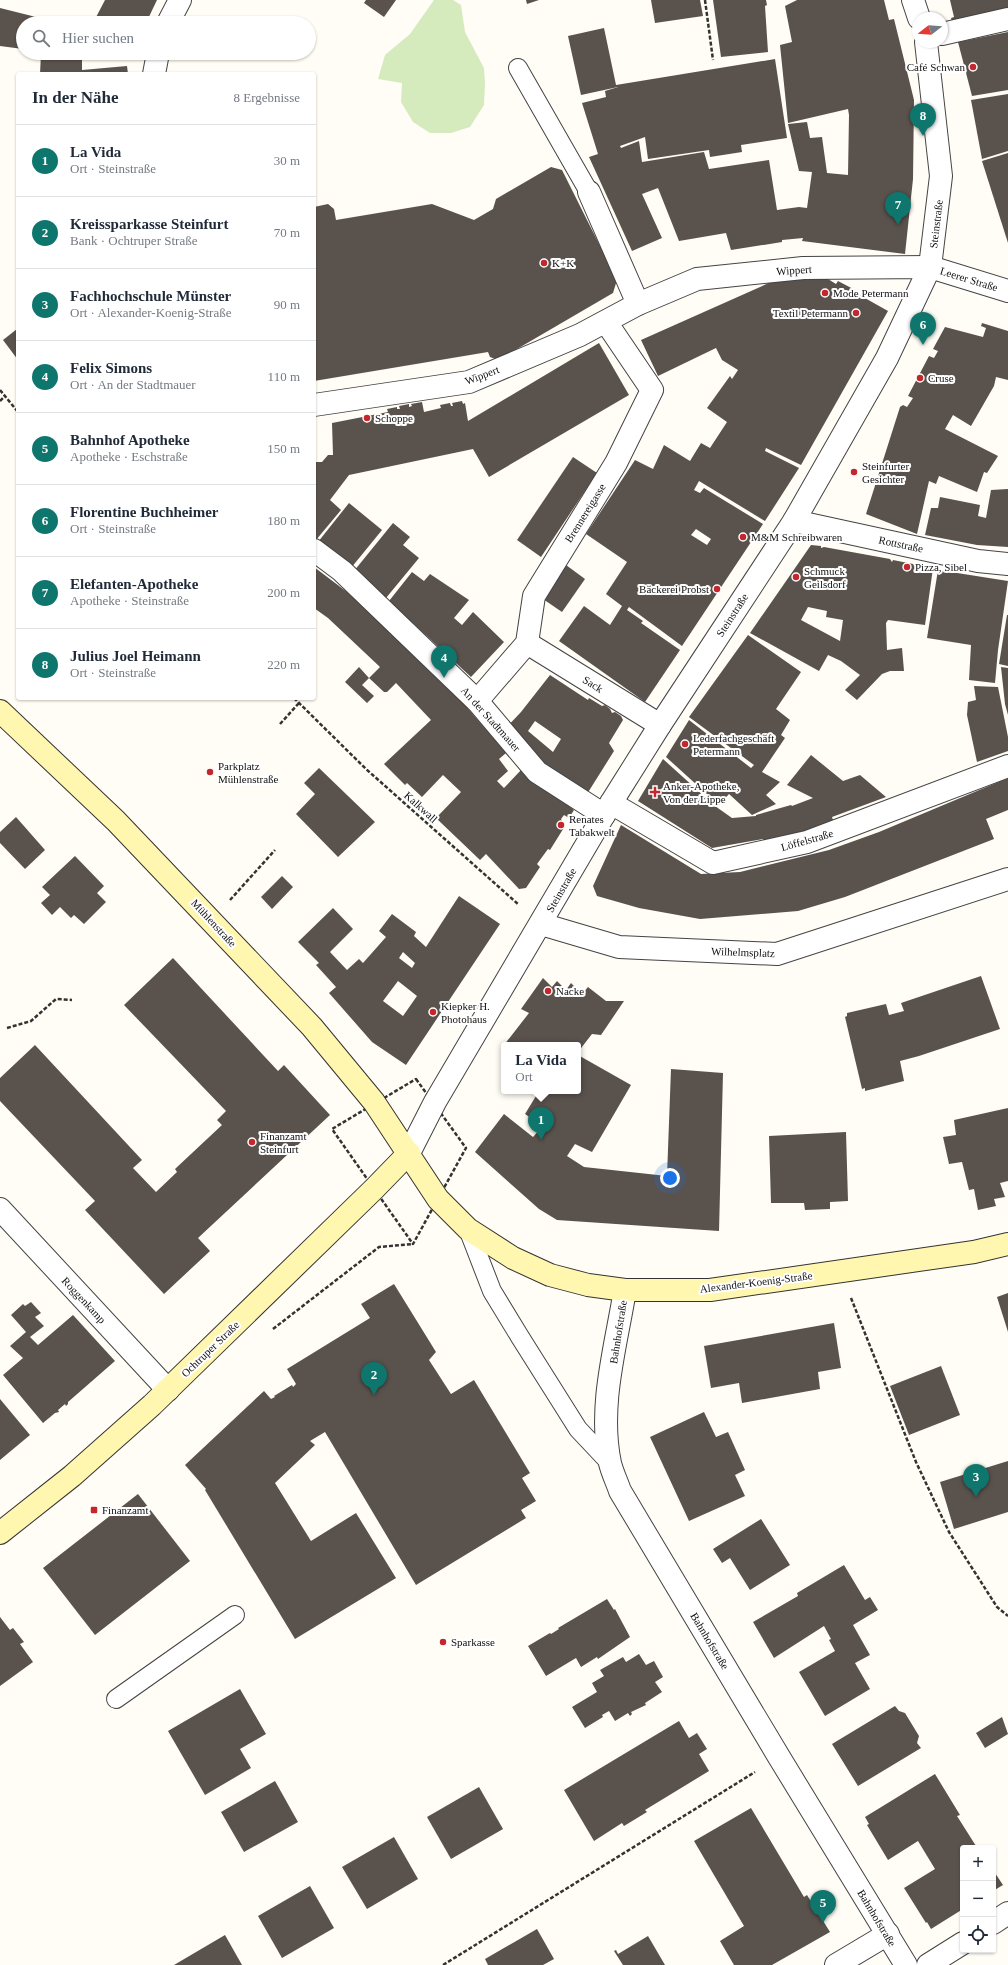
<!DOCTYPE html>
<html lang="de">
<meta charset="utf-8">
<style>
:root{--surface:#fff;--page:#f2f2f3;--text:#1f2937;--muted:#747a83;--line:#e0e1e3;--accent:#0f766e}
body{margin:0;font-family:"Times New Roman",serif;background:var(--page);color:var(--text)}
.controls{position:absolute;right:12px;bottom:12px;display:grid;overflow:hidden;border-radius:4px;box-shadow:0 1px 3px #0004}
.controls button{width:36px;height:36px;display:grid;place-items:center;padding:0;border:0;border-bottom:1px solid var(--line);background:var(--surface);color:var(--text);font:20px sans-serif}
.compass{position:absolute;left:912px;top:12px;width:36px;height:36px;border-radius:50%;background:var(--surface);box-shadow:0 1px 3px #0004;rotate:253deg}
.you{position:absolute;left:670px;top:1178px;width:14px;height:14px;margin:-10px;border:3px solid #fff;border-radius:50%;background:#1a73e8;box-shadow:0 0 0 6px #1a73e833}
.badge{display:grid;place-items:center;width:26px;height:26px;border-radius:50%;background:var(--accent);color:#fff;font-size:13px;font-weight:700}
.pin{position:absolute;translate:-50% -33px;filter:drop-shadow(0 1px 2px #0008)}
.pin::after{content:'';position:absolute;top:21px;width:14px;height:12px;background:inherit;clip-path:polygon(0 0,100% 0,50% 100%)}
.popup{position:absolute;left:501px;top:1042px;width:80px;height:52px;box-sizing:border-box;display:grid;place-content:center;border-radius:4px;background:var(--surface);filter:drop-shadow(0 1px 3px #0005);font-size:13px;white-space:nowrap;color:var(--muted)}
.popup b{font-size:15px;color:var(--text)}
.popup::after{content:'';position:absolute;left:50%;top:100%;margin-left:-8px;border:8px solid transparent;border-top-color:var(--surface)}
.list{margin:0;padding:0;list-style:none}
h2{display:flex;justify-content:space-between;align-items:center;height:52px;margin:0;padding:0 16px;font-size:17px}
h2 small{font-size:13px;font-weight:400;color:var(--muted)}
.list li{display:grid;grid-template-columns:26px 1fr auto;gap:12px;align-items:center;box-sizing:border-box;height:72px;padding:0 16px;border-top:1px solid var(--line)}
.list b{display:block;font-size:15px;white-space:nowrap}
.list p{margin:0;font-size:13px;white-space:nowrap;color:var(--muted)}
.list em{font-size:13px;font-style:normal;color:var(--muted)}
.icon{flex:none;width:22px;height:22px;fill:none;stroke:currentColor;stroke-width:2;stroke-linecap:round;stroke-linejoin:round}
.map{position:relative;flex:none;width:1008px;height:1965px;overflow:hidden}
.search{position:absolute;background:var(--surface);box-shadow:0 1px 3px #0004;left:16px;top:16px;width:300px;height:44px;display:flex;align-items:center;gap:10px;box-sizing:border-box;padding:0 14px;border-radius:22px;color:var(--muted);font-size:15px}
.panel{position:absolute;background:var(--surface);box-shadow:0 1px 3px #0004;left:16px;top:72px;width:300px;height:628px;border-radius:4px}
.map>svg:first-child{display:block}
.green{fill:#d5ebbd}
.building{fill:#5a524d;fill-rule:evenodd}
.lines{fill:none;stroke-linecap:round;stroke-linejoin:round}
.lane-casing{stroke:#444;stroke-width:20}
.street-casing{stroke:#444;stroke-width:24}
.secondary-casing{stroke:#333;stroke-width:24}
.path{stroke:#333;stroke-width:2.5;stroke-dasharray:4 2;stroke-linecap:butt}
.lane{stroke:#fff;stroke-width:18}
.street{stroke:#fff;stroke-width:22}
.secondary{stroke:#fff6b0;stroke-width:22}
.poi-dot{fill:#c4262e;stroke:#fff;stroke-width:1.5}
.labels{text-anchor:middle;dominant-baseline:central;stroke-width:4;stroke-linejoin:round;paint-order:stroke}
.poi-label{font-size:11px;fill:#111;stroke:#fff;text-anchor:start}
.street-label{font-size:11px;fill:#111;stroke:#fff}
</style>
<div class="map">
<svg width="1008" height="1965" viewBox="0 0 1008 1965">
<rect width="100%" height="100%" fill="#fffdf5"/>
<path class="green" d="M434,0H453L461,5L465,32L484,68L485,83L484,105L470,127L451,133H430L413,122L401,102L402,83L378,79L385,55L410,34Z"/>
<g class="building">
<path d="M105,0H157L146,23H93Z"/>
<path d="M366,0H396L384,17L364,3Z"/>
<path d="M526,0H539L527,4Z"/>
<path d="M651,0H700L703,16L655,23Z"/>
<path d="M713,0H766L767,5L765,6L768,52L721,57Z"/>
<path d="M797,0H884L889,20L894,19L914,100L913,179L905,254L802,241L803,238L782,240V242L731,250L726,233L679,241L658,188L642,194L662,238L632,251L589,157L598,154L582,103L606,97L605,91L618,87L581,95L568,36L604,28L616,85L775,59L787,138L741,145L742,152L710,157L709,150L648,159L645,137L620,146L621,148L639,141L642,162L704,152L709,169L769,160L777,210L799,207L807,208L812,172L799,171L788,124L807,122L810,138L822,137L827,173L848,175L849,115L848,109L788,123L780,45L792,42L785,6Z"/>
<path d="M950,0H1008V9L952,22L951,18L954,17Z"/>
<path d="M0,8L36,17L48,23H23V49L0,46Z"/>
<path d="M1008,32V90L972,96L958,42Z"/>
<path d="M41,53H82V70L127,66L128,74H40Z"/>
<path d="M1008,94V151L982,159L971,100Z"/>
<path d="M1008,153V243L982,161Z"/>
<path d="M551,167L562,170L617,280L613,293L498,360L490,357L488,352L314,381V207L328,204L334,209L336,220L432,204L474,220L493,209L496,199Z"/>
<path d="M820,274L836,284L838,281L857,291L856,293L888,311L801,465L766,448L765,451L799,468L765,521L699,481L694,490L700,493L704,488L763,524L682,646L629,607L627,610L643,621L641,623L680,650L645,702L559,641L584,606L610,625L622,606L606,594L627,562L586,534L635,460L653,469L664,445L690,461L701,443L710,448L727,422L707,408L730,376L732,379L738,370L722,360L716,348L658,376L641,340L780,278ZM696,529L711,539L707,545L691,535Z"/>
<path d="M982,323L1008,331V380L996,377L994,386L971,426L953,415L945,429L998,456L987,473L984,472L977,492L939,476L936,484L929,481L917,534L866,514L900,407L903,405L907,407L913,398L908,396L929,356L934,358L938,351L933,349L945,327L983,337L986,328L981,326Z"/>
<path d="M17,329L18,330V360L3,340Z"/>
<path d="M599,343L629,395L489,477L473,449L349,475L330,500L341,510L316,540L314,539V462H322L328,455H333L332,423L388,412L387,409L397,407V409H400L399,406L409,404V407L412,406L411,404L422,402L424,412L441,408L440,405L450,403L451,406H453L452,403L462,401L463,404L465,403L468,421Z"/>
<path d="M573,457L597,473L541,557L517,540Z"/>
<path d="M1008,489V547L977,545L925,535L931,508H938L940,497L980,505L978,516L986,518L991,490Z"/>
<path d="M349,503L382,530L351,568L318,542Z"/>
<path d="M393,523L410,537L403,545L419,558L386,598L354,571Z"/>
<path d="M811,545L821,546V548L824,547L890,559L892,562L893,560L933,568L925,625L888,620L886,623L887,650L902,648L904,671H890L882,674L857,700L845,690L860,675L841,661L828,655L819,671L750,633ZM808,607L827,611L826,617L843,620L840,641L801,620Z"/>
<path d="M566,565L585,579L562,612L543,599Z"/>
<path d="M314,567L347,592L376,618L457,696L506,753L499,759L508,771L497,781L504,788L522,769L574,810L569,818L564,815L561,819L565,826L550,850L548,849L537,864L540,867L526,888L519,889L486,854L480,860L436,818L461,792L443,775L422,797L407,783L405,785L384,764L431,720L396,683L387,692H384L369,678L362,685L374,696L367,703L345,682L359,667L369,678L380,667L328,618L314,608Z"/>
<path d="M938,570L1008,581L998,650L995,683L969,680L971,645L927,638Z"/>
<path d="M412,572L424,581L430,574L469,600L454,618L462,625L473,612L504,642L471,677L389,601Z"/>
<path d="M1007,615H1008V666L999,664Z"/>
<path d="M748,635L801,672L776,709L790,720L781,735L785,738L762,772L780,782L766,795L776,804L752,815L729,794L719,805L666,757L689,720L751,768L754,765L689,717Z"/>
<path d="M1001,667L1008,668V715L1005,704Z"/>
<path d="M550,675L588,700L589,698L602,706L605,705L610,709L612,713L615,712L621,716L623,720L609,743L614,751L587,794L543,767L505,729L521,712ZM535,721L561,739L553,752L528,731Z"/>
<path d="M974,686L998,687L1008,737V751L977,762L967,715L968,702L976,700Z"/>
<path d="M811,755L843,781L860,775L886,797L832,817L834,823L764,844L763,839L712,848L638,801L663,759L715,806L732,818L756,816V815L791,805L792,806L813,798L787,785Z"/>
<path d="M319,768L375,822L338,857L296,814L315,794L304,783Z"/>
<path d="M1008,778V810L986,819L994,839L845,897L798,911L700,919L639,908L597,896L593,886L621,825L701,874L740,872L829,850L879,832Z"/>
<path d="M16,817L45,850L25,869L0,843V832Z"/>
<path d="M75,856L104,886L97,893L106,902L84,924L74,915L71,918L60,907L52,915L41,903L50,895L42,887Z"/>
<path d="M282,876L293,887L272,909L261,897Z"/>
<path d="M459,896L500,924L406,1065L372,1042L329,993L336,987L316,965L319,963L298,942L333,908L353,929L330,952L347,970L359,959L363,963L386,937L379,931L392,914L416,932L414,936L426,947ZM403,952L415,963L412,968L399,958ZM398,981L417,996L403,1016L383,1001Z"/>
<path d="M173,958L278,1071L284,1065L330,1115L198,1238L210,1251L164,1294L85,1210L95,1201L0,1101V1078L35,1045L142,1160L133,1168L156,1192L177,1172L175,1169L222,1125L217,1120L226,1111L124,1005Z"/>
<path d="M981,976L1000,1029L919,1056L900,1061L904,1081L865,1091V1088L862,1089L845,1017L847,1016V1013L886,1004L889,1015L904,1011L901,1003Z"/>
<path d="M543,978L552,987L557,981L566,990L571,983L582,994L588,987L606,1001H624L601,1035L592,1034L578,1052V1045H504L529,1013L521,1009Z"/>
<path d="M578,1055L631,1085L592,1152L575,1144L567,1156L584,1167L667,1176L671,1069L723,1073L719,1231L557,1220L539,1209L475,1152L504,1114L533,1137L543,1126L525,1114L539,1091H578Z"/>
<path d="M1008,1108V1181L1000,1183L1005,1197L994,1199L996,1206L978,1210L974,1189L969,1190L962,1162L949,1164L943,1137L956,1135L954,1120Z"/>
<path d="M846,1132L848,1201L830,1202V1209L805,1210L804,1203H771L769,1136Z"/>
<path d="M394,1284L436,1352L429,1360L451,1394L474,1380L530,1473L522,1478L536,1501L521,1510L526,1518L416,1585L325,1432L310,1441L315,1445L275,1483L311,1541L356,1513L396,1578L295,1639L205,1490L206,1489L185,1465L264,1391L271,1399L275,1397L274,1396L292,1385L293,1387L296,1384L287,1369L370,1318L361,1304Z"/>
<path d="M1008,1293V1332L997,1297Z"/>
<path d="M31,1302L41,1313L35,1317L44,1326L30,1337L38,1345L73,1315L115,1361L68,1402V1404L66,1406L65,1404L58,1410L59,1412L55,1413L43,1423L3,1375L23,1358L10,1346L26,1332L11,1315L23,1304L25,1306Z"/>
<path d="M834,1323L841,1368L818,1372L820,1389L742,1403L739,1383L711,1388L704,1346Z"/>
<path d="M941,1366L960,1415L909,1435L890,1386Z"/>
<path d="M0,1399L30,1435L0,1460Z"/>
<path d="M704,1412L716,1437L728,1432L745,1470L735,1475L745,1496L689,1521L650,1437Z"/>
<path d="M1008,1461V1512L954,1529L940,1482Z"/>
<path d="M138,1494L190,1561L95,1635L43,1568Z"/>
<path d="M761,1519L790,1565L750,1590L730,1558L722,1563L713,1549Z"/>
<path d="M844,1565L865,1600L870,1597L878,1610L853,1625L870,1655L855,1663L870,1689L825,1716L799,1672L835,1651L829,1640L831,1639L824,1626L774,1658L753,1622L798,1596L797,1593Z"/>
<path d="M607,1599L614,1610L615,1609L630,1637L598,1659L597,1657L581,1667L576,1658L546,1676L528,1646L550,1633L551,1634L559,1629L558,1628Z"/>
<path d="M0,1617L10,1630L13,1628L24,1642L20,1644L33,1662L0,1686Z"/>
<path d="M639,1654L646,1665L654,1661L663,1677L655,1682L662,1692L645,1703L646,1705L631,1712L632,1714L630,1716L628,1713L615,1721L609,1711L602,1715L603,1717L585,1728L572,1707L597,1692L592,1683L604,1676L600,1670L623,1657L626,1662Z"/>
<path d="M240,1689L266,1734L240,1749L251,1768L205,1795L168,1731Z"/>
<path d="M895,1706L899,1711L905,1713L919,1736L917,1743L921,1748L858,1786L832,1744Z"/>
<path d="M1002,1717L1008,1734L985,1748L976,1733Z"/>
<path d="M679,1721L689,1738L697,1733L707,1749L699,1754L709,1771L645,1810L647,1812L624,1826L622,1823L594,1841L564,1790Z"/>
<path d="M935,1774L960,1815L957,1816L976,1846L978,1845L980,1848H963V1909L931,1929L927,1922L926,1923L904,1888L935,1869L918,1841L888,1860L867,1825L869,1824L865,1817Z"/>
<path d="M275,1781L298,1822L244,1852L221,1812Z"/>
<path d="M479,1787L503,1829L451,1859L427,1817Z"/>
<path d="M751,1808L804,1897L807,1895L830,1932L772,1965H734L720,1941L744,1926L694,1841Z"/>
<path d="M394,1837L418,1879L367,1909L342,1867Z"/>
<path d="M993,1870L1003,1885L993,1891Z"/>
<path d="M310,1886L334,1928L282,1958L258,1916Z"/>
<path d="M537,1929L554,1959L543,1965H488L485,1959Z"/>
<path d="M225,1935L242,1965H174Z"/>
<path d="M648,1936L665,1965H623L614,1951L616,1950L618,1954Z"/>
</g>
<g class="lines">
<g class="lane-casing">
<g id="lane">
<path d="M518,68L589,192"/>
<path d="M468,1229L492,1291L520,1337L578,1429L610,1463"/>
<path d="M116,1699L235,1615"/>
</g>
</g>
<g class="street-casing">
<g id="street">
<path d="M913,0L919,18"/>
<path d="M168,23L180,0"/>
<path d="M942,34L1008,19"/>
<path d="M154,74L158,53"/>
<path d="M589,192L638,304"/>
<path d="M314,405L469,382L580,335L638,304L697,279L803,268L930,267L1008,291"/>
<path d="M794,521L978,561L1008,564"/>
<path d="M314,550L342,571L477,701L537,772L604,815"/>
<path d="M527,643L660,725"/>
<path d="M477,701L527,643L534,596L616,463L652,390L606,322"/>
<path d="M611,803L713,863L807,842L1008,766"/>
<path d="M541,924L619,947L777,954L1008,879"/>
<path d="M409,1153L435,1102L611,803L660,725L794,521L887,358L930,267L941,176L926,42"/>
<path d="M0,1209L168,1390"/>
<path d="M625,1290C616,1346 598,1406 610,1463C612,1472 617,1482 620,1491L779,1757L906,1965"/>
<path d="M993,1923L1008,1913"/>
<path d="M836,1965L888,1934"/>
<path d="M928,1965L963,1943"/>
</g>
</g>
<g class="secondary-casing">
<g id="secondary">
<path d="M0,711L116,821L312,1027L374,1102L438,1199L468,1229L513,1258L550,1275L588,1285L625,1290H710L974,1252L1008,1244"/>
<path d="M0,1533L72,1476L152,1405L374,1189L409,1153"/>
</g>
</g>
<g class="path">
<path d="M705,0L713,60"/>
<path d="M0,390L18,412"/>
<path d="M0,401L5,396"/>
<path d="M294,698L366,769L518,904"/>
<path d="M280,724L299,703"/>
<path d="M230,900L275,850"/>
<path d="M7,1028L31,1021L56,999L72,1000"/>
<path d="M416,1079L466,1148L413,1244L332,1129Z"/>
<path d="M851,1298L916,1462L949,1532L997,1607L1008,1616"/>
<path d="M273,1329L379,1247L413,1244"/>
<path d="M443,1965L755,1772"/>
</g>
<use href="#lane" class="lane"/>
<use href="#street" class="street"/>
<use href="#secondary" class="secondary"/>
</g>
<g class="poi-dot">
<circle cx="973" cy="67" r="4"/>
<circle cx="544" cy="263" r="4"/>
<circle cx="825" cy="293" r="4"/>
<circle cx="856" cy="313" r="4"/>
<circle cx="920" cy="378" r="4"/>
<circle cx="367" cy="418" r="4"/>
<circle cx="854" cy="472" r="4"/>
<circle cx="743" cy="537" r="4"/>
<circle cx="907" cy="567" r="4"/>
<circle cx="796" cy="577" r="4"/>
<circle cx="717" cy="589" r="4"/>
<circle cx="685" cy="744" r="4"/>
<circle cx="210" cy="772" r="4"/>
<path d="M653 786h4v4h4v4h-4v4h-4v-4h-4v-4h4z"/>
<circle cx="561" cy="825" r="4"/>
<circle cx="548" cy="991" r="4"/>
<circle cx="433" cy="1012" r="4"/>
<circle cx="252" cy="1142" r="4"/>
<rect x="90" y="1506" width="8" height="8" rx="2"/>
<circle cx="443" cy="1642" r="4"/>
</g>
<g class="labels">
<g class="poi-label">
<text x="965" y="67" text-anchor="end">Café Schwan</text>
<text x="552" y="263">K+K</text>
<text x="833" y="293">Mode Petermann</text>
<text x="848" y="313" text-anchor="end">Textil Petermann</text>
<text x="928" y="378">Cruse</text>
<text x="375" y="418">Schoppe</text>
<text x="862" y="466">Steinfurter<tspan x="862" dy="13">Gesichter</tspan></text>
<text x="751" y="537">M&amp;M Schreibwaren</text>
<text x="915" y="567">Pizza, Sibel</text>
<text x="804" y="571">Schmuck<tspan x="804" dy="13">Geilsdorf</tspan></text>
<text x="709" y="589" text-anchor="end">Bäckerei Probst</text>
<text x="693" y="738">Lederfachgeschäft<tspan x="693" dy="13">Petermann</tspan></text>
<text x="218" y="766">Parkplatz<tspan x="218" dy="13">Mühlenstraße</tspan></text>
<text x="663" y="786">Anker-Apotheke,<tspan x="663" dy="13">Von der Lippe</tspan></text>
<text x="569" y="819">Renates<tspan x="569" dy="13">Tabakwelt</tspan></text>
<text x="556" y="991">Nacke</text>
<text x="441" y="1006">Kiepker H.<tspan x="441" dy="13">Photohaus</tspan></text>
<text x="260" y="1136">Finanzamt<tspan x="260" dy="13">Steinfurt</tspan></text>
<text x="102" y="1510">Finanzamt</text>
<text x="451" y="1642">Sparkasse</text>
</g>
<g class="street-label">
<text transform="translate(936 224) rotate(-83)">Steinstraße</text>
<text transform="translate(794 270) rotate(-4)">Wippert</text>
<text transform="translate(969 279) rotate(17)">Leerer Straße</text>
<text transform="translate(482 375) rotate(-21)">Wippert</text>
<text transform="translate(585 513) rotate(-58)">Brennereigasse</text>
<text transform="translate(901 544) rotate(12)">Rottstraße</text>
<text transform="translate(732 615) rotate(-57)">Steinstraße</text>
<text transform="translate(593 684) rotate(32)">Sack</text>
<text transform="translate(491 719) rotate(48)">An der Stadtmauer</text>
<text transform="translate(421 807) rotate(42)">Kalkwall</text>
<text transform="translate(807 840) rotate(-16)">Löffelstraße</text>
<text transform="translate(561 890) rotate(-60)">Steinstraße</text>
<text transform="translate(214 923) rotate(47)">Mühlenstraße</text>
<text transform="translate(743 952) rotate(2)">Wilhelmsplatz</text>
<text transform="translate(756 1282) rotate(-7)">Alexander-Koenig-Straße</text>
<text transform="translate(84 1300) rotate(47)">Roggenkamp</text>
<text transform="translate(618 1332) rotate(-81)">Bahnhofstraße</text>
<text transform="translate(210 1349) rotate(-44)">Ochtruper Straße</text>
<text transform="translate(710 1641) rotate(59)">Bahnhofstraße</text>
<text transform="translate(877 1918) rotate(59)">Bahnhofstraße</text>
</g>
</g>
</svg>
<div class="controls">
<button>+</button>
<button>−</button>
<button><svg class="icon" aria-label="locate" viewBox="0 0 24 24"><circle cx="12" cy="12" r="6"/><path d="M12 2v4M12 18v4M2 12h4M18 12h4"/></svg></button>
</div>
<svg class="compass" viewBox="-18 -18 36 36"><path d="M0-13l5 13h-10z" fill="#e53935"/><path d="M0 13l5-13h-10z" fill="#747a83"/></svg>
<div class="you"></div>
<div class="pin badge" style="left:541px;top:1140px">1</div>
<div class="popup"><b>La Vida</b>Ort</div>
<div class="pin badge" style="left:374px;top:1395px">2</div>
<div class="pin badge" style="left:976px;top:1497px">3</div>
<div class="pin badge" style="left:444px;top:678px">4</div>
<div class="pin badge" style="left:823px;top:1923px">5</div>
<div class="pin badge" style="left:923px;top:345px">6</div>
<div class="pin badge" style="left:898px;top:225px">7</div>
<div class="pin badge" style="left:923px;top:136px">8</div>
<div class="search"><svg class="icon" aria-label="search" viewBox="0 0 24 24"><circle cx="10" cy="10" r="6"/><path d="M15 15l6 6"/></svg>Hier suchen</div>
<section class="panel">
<h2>In der Nähe<small>8 Ergebnisse</small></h2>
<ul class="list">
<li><span class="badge">1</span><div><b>La Vida</b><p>Ort · Steinstraße</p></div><em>30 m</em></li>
<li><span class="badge">2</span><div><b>Kreissparkasse Steinfurt</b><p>Bank · Ochtruper Straße</p></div><em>70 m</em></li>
<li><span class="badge">3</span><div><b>Fachhochschule Münster</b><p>Ort · Alexander-Koenig-Straße</p></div><em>90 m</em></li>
<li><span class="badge">4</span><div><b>Felix Simons</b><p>Ort · An der Stadtmauer</p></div><em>110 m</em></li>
<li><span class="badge">5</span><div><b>Bahnhof Apotheke</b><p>Apotheke · Eschstraße</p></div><em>150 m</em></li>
<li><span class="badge">6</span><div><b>Florentine Buchheimer</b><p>Ort · Steinstraße</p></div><em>180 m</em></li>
<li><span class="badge">7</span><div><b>Elefanten-Apotheke</b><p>Apotheke · Steinstraße</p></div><em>200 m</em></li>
<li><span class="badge">8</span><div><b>Julius Joel Heimann</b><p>Ort · Steinstraße</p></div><em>220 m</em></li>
</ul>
</section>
</div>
